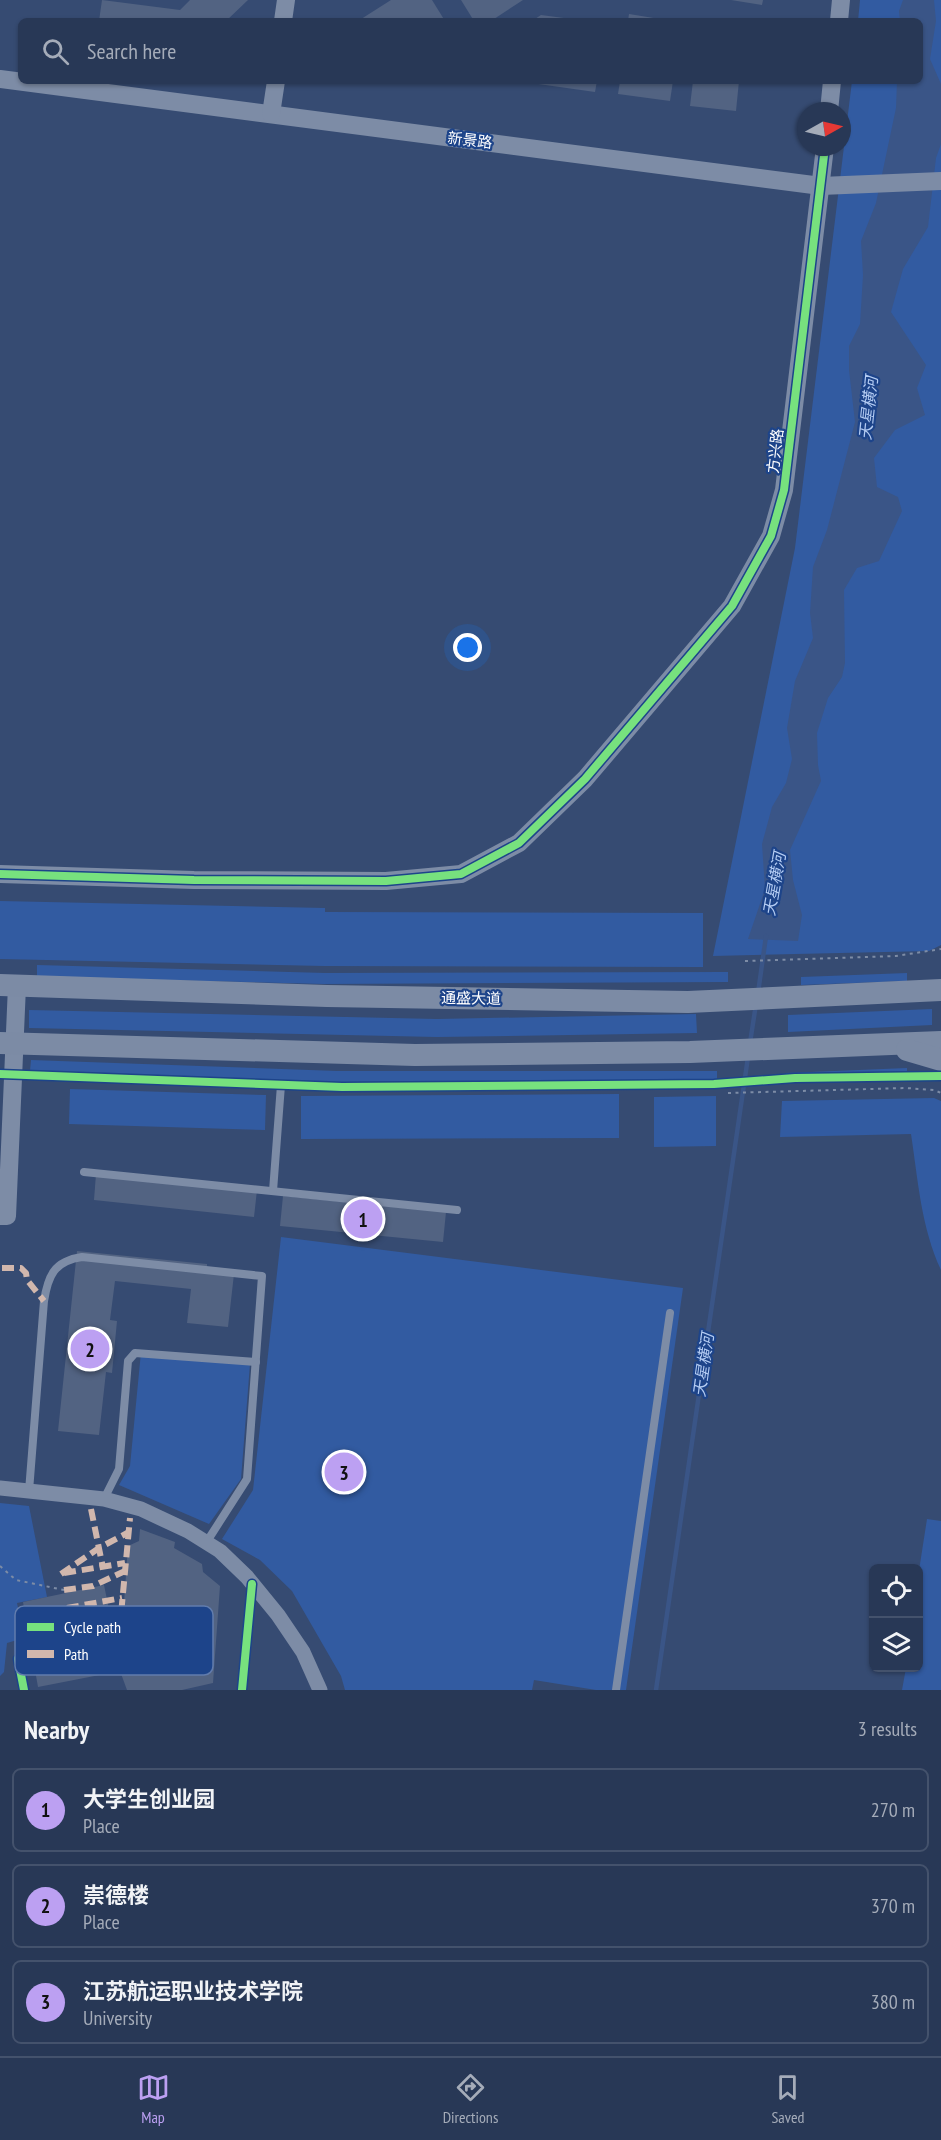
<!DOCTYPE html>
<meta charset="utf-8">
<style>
:root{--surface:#283856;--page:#303f5c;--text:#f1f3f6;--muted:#a5acb9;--line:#44526c;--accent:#bca0f2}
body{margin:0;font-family:"PT Sans Narrow","Noto Sans SC",sans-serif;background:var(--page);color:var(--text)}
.controls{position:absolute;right:18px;bottom:18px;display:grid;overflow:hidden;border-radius:9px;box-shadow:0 2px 4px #0004}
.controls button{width:54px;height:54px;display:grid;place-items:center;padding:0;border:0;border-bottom:2px solid var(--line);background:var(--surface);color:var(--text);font:30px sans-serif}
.compass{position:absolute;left:797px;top:102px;width:54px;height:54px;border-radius:50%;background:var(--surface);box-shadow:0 2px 4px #0004;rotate:82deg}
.you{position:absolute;left:468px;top:648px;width:21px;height:21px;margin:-15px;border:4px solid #fff;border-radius:50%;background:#1a73e8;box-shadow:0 0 0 9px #1a73e833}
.badge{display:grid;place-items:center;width:39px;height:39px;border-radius:50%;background:var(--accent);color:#111;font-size:20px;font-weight:700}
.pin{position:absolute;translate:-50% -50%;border:3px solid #fff;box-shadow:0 2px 6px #0006}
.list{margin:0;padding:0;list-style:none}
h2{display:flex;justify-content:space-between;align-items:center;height:78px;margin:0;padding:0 24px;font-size:26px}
h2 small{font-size:20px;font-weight:400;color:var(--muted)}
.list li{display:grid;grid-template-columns:39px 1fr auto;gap:18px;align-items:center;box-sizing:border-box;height:84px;margin:0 12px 12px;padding:0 12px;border:2px solid var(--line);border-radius:9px}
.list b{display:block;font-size:22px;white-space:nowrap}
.list p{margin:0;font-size:20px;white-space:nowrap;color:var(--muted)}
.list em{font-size:20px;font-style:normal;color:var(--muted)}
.icon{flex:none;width:33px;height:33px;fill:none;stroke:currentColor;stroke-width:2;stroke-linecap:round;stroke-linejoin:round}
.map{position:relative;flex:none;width:941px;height:1690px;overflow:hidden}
.search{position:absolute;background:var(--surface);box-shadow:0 2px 4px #0004;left:18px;right:18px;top:18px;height:66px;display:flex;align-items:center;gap:15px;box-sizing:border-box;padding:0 21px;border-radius:9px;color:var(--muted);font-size:22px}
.sheet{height:366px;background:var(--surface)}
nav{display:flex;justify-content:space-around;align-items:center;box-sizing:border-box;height:84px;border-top:2px solid var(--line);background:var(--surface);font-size:16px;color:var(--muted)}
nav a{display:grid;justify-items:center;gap:3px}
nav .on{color:var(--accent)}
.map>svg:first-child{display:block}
.green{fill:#325ba1}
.water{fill:#3a5587}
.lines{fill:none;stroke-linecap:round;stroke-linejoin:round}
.stream{stroke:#3a5587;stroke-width:4.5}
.building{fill:#526382}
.path{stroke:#7d8ca6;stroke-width:2;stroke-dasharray:3 4.5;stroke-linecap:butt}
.service{stroke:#7d8ca6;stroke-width:8}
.minor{stroke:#7d8ca6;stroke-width:15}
.tertiary{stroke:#7d8ca6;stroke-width:18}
.primary{stroke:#7c8ba5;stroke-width:22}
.quiet{stroke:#d1b7ad;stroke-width:6;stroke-dasharray:12 6;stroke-linecap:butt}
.cycleway-casing{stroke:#1d448a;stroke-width:11}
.cycleway{stroke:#77e17e;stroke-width:8}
.labels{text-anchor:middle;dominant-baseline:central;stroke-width:4.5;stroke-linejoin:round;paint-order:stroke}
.street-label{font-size:15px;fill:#fff;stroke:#1d448a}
.water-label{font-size:16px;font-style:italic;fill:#b4ccf3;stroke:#1d448a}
.key{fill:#1d448a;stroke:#617cad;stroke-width:1.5}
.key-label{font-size:16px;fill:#fff}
</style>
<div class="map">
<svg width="941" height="1690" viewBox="0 0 941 1690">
<rect width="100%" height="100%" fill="#364b72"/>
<g class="green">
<path d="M860,0H941V945L929,951L713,956L795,548L852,81H920V21H858Z"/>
<path d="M0,901L325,908V912L703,913V967L324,966L0,959Z"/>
<path d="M37,965L325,973L728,972V982L324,984L37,977Z"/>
<path d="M907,973V981L801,985V977Z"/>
<path d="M932,1009V1025L788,1032V1015Z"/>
<path d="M29,1010L437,1019L696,1014L697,1033L437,1037L29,1028Z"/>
<path d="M31,1060L337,1071H717V1081L336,1082L30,1071Z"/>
<path d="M907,1068V1076L786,1081V1073Z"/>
<path d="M70,1089L266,1095L265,1130L69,1124Z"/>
<path d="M619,1094V1138L301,1139V1096Z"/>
<path d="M716,1096V1146L654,1147V1097Z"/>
<path d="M934,1098L941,1101V1270C921,1227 918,1180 911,1134L780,1137L782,1101Z"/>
<path d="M281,1237L683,1288L626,1690H596L534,1680L532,1690H345L341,1676L292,1591L260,1560L222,1539L253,1490Z"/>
<path d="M141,1352L250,1364L241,1479L209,1524L119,1485L130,1466Z"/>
<path d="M0,1503L29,1506L47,1597L17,1603L24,1638L7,1643L4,1672L0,1676Z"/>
<path d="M927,1519L941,1521V1690H902L906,1668H918V1577Z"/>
</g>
<path class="water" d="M903,0H934L936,21L930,59L941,84V144L936,158L928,227L903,269L891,312L926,365L917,388L925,415L895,430L874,458L877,487L898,497L902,511L879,561L857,568L844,590L845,663L842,677L828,698L817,733L818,765L821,781L790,850L793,880L802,915L798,941L748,939L765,889L762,844L772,807L786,783L792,759L787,728L795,681L813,638L810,613L813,567L827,530L855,422L849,370V346L860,324L863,275L861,241L876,203L896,108L897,81H920V21H900L899,11Z"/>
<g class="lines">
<g class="stream">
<path d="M758,993L766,936"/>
<path d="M750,1043L756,1004"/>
<path d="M656,1690L748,1057"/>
</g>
</g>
<g class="building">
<path d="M102,0L180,10L190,0H248L226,21H99Z"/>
<path d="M391,0H432L445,21H358Z"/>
<path d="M461,0H523L491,21H474Z"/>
<path d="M731,0H763L762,5Z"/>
<path d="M629,14L666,20V21H628Z"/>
<path d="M541,15L579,20V21H532Z"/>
<path d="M517,81H597L595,92Z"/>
<path d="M620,81H673L670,101L618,94Z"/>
<path d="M693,81H739L736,111L690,106Z"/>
<path d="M96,1174L257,1190L254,1217L94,1200Z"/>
<path d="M283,1196L446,1212L443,1242L280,1226Z"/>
<path d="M77,1251L207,1264V1272L234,1274L228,1327L187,1323L191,1289L115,1281L110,1320L117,1321L112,1373L106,1372L99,1435L58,1431Z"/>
<path d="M140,1529L175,1542L174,1548L202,1564L203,1572L220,1586L213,1683L182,1690H127L120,1671L38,1687L23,1602L104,1585L112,1624L123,1617L128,1546L139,1541Z"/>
</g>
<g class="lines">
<g class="path">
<path d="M745,961L896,956L941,949"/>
<path d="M728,1093L906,1088L934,1090L941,1093"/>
<path d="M0,1566L16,1580L64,1590"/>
</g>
<g class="service">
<path d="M84,1172L457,1210"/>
<path d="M273,1191L281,1085"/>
<path d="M29,1491L44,1301C48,1276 54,1261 82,1257L262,1276L247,1479L206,1543"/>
<path d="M104,1499L119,1469L128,1361L135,1353L256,1362"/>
<path d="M616,1690L670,1313"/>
</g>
<path class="minor" d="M0,1488L104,1499L141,1509L188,1531L220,1551L247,1577L278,1615L303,1652L320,1690"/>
<g class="tertiary">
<path d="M283,21L286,0"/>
<path d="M839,21L841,0"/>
<path d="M0,79L821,186L941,181"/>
<path d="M829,111L832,81"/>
<path d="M271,114L276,81"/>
<path d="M0,874L194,880L386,881L461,874L519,843L585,779L732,606L771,536L784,490L825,147"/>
<path d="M0,1216H7L17,986"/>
</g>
<g class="primary">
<path d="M0,985L327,996L688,1002L941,990"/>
<path d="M0,1043L415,1055L690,1052L941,1042"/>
<path d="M907,1050L941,1060"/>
</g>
<g class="quiet">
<path d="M2,1268H21L26,1273L27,1280L44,1301"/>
<path d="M91,1509L103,1568"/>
<path d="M64,1573L125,1563"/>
<path d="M61,1574L99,1548L129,1532"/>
<path d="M64,1590L93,1586L125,1571"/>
<path d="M67,1608L122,1598"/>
<path d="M75,1643L121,1609"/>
<path d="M73,1645L119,1636L130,1518"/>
</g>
<g class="cycleway-casing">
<g id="cycleway">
<path d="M0,874L194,880L386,881L461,874L519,843L585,779L732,606L771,536L784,490L825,147"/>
<path d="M0,1074L342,1087L714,1084L795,1078L941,1076"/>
<path d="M24,1690L18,1659L73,1645"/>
<path d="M242,1690L252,1584"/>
</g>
</g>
<use href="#cycleway" class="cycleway"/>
</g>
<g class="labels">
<g class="street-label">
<text transform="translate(470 140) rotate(7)">新景路</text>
<text transform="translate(775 451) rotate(-83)">方兴路</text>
<text transform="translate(471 998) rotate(1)">通盛大道</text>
</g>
<g class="water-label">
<text transform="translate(868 408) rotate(-84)">天星横河</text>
<text transform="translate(774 884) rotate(-80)">天星横河</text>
<text transform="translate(703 1365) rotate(-82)">天星横河</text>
</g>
</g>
<rect x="15" y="1606" width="198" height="69" rx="9" class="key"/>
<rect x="27" y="1623" width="27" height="8" fill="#77e17e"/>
<rect x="27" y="1650" width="27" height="8" fill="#d1b7ad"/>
<g class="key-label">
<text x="64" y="1633">Cycle path</text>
<text x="64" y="1660">Path</text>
</g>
</svg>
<div class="controls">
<button><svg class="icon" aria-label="locate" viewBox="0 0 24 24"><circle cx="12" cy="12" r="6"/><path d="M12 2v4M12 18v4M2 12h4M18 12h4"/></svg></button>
<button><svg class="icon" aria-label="layers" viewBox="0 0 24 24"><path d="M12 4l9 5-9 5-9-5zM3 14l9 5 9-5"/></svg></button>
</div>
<svg class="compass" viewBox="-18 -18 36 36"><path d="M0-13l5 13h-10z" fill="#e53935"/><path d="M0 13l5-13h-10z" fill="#a5acb9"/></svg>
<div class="you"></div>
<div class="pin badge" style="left:363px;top:1219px">1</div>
<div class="pin badge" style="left:90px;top:1349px">2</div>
<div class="pin badge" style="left:344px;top:1472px">3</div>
<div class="search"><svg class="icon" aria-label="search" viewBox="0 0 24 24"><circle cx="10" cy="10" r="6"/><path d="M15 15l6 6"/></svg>Search here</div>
</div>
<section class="sheet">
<h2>Nearby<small>3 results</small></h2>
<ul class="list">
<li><span class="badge">1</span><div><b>大学生创业园</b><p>Place</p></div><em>270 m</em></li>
<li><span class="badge">2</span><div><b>崇德楼</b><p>Place</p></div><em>370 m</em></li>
<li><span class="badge">3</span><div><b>江苏航运职业技术学院</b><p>University</p></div><em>380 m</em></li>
</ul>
</section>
<nav>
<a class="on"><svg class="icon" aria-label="map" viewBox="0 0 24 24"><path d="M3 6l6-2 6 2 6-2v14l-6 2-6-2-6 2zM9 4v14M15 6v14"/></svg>Map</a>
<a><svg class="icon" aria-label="directions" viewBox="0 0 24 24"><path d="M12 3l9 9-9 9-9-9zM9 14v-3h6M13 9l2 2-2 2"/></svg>Directions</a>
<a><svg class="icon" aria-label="saved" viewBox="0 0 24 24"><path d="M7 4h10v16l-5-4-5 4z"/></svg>Saved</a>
</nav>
